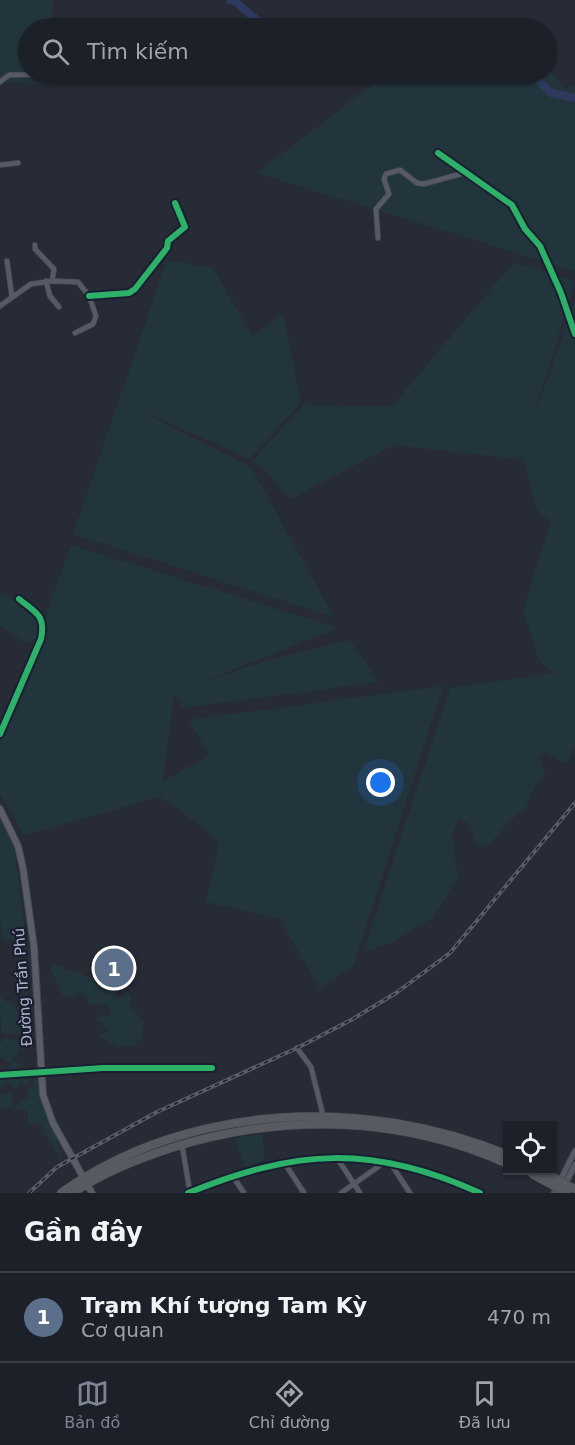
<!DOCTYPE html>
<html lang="vi">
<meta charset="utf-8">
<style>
:root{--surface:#1c2028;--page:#252830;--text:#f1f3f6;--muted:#a0a3a8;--line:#3a3e45;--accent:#7f8595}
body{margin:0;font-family:"DejaVu Sans",sans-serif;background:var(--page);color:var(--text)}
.controls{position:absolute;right:18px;bottom:18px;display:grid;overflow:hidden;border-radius:0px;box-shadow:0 2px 4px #0004}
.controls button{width:54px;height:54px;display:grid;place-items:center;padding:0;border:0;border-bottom:2px solid var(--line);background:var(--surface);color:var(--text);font:30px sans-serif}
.you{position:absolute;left:381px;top:783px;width:21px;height:21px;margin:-15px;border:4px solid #fff;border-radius:50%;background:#1a73e8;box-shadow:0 0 0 9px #1a73e833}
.badge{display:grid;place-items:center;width:39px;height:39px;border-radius:50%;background:var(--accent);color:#fff;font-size:20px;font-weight:700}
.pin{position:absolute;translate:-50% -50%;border:3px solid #fff;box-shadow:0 2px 6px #0006}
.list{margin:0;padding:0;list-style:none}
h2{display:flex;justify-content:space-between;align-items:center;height:78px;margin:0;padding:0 24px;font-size:26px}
h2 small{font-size:20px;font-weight:400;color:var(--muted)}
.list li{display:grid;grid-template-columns:39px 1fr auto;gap:18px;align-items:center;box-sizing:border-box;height:90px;padding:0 24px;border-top:2px solid var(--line)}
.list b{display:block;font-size:22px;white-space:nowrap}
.list p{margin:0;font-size:20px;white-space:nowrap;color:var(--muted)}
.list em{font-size:20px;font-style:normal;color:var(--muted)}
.icon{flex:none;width:33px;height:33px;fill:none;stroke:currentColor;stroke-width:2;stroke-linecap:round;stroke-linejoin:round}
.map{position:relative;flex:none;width:575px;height:1193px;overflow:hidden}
.search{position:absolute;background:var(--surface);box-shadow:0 2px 4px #0004;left:18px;right:18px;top:18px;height:66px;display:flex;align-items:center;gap:15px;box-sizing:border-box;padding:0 21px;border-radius:33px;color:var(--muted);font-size:22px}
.sheet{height:168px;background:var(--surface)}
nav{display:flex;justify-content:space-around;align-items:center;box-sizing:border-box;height:84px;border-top:2px solid var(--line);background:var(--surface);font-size:16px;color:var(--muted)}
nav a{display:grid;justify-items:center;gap:3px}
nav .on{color:var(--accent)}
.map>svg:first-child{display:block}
.green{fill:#23353c}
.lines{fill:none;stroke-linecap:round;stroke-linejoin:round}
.river{stroke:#2e3a5d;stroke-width:8}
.minor-casing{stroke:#43464f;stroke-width:6}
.tertiary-casing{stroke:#43464f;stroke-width:7}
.secondary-casing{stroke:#43464f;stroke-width:8}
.trunk-casing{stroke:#434751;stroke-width:9}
.minor{stroke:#565a64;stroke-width:4.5}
.tertiary{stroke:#565a64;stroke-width:5}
.secondary{stroke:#5a5d68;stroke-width:6}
.trunk{stroke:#585a62;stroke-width:8}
.rail-casing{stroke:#5a5d67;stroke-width:4}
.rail{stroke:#191f31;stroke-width:1.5;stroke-dasharray:4.5;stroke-linecap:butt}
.trunk-bridge-casing{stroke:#434751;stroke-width:9;stroke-linecap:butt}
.trunk-bridge{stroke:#585a62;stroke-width:8}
.cycleway-casing{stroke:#191f31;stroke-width:10}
.cycleway{stroke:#2db169;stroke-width:6}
.labels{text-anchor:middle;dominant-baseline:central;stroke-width:4.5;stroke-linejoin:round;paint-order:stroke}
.street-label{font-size:15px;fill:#afb5c8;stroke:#191f31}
</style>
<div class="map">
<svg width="575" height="1193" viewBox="0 0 575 1193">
<rect width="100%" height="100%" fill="#262b36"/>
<g class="green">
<path d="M0,0H53L52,28H28V74H52V86L0,81Z"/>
<path d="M547,67L565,89L575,85V271L257,173L386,74H546Z"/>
<path d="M167,260L213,268L252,336L283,314L301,402L250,459L135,408L251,467L334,617L73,534Z"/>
<path d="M514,262L575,281L531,426L575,300V746L566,764L546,752L538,757L546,772L534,787L526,808L506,824L491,843L476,845L470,824L459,819L452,835L458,878L432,918L393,942L363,953L450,688L553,673L539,661L523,610L551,521L537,510L522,455L520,459L393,445L291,499L254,460L303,405L392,406Z"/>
<path d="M71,545L339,628L193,685L262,662L350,640L379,682L183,708L174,693L163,781L209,756L189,720L443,686L354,965L319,988L280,919L206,902L219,843L203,827L160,797L24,835L0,794V743L39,635L27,644L0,626V596L3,593L43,623Z"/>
<path d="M0,817L11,826L26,938L3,940L0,920Z"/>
<path d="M53,964L117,987L115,997L121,998L126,991L132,997L129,1004L144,1023L142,1037L133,1046H117L99,1036L110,1029L103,1028V1024L96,1020L98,1015L110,1016L108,1006L88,1003L86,996L78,992L73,997L63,996L49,966Z"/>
<path d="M0,995L6,1002L14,1004L22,1022L23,1035L1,1033Z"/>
<path d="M5,1038L16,1040L24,1045L17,1052V1056L11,1060L22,1064L17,1068L19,1072L33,1071L37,1075L24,1086L23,1083L18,1084V1088H13L11,1082L0,1089V1071H4L11,1064L0,1057V1043Z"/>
<path d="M38,1077L50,1124L55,1126L62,1161L39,1122L28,1126V1110L0,1107V1094L10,1093L15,1107L29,1097L26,1088L34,1086L33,1080Z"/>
<path d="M263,1134L264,1160L245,1168L235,1138Z"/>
</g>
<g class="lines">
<g class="river">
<path d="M230,0L236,2L266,28"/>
<path d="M342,28L347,24L386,28"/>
<path d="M480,28H483"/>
<path d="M532,74L551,93L575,98"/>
</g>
<g class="minor-casing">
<g id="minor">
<path d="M188,28L214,22"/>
<path d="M0,82L9,75L65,74"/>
<path d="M438,153L512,205L525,229L540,246L561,293L575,334"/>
<path d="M0,165L18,163"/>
<path d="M378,238L376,209L389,194L384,179L386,174L400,170L417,183L424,184L464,173"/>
<path d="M35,245V249L54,269L52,281"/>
<path d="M7,261L12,297"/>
<path d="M46,281L50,296L59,307"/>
<path d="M89,296L129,293L135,289L167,248L168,241L185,227L175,203"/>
<path d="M0,306L31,284L52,281L78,282L89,296L96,316L93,324L75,333"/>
<path d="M0,734L41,639C46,615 36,613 19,599"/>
<path d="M297,1048L311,1067L323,1115"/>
<path d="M0,1075L103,1068H212"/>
<path d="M182,1145L190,1192"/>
<path d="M337,1158L360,1193"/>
<path d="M284,1162L304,1193"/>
<path d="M391,1164L410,1193"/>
<path d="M232,1175L244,1193"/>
<path d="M188,1193C296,1149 372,1144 480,1193"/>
<path d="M341,1193L385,1162"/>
</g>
</g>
<g class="tertiary-casing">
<g id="tertiary">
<path d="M564,1186L575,1165"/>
<path d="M554,1193L575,1151"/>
</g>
</g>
<g class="secondary-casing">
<path id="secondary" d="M0,809L18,846L23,868L34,947L43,1095L53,1123L92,1193"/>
</g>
<g class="trunk-casing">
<g id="trunk">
<path d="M61,1193C189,1102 365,1096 508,1155"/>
<path d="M73,1193C102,1173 135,1160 168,1149C280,1113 399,1115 508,1164"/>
</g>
</g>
<use href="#minor" class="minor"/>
<use href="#tertiary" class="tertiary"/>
<use href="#secondary" class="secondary"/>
<use href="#trunk" class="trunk"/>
<g class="rail-casing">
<path id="rail" d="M29,1193L57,1167L157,1112L297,1048L351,1020L396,993L450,953L575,803"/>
</g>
<use href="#rail" class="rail"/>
<g class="trunk-bridge-casing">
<g id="trunk-bridge">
<path d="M540,1170L575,1189"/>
<path d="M532,1174L567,1193"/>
</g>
</g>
<use href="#trunk-bridge" class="trunk-bridge"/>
<g class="cycleway-casing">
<g id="cycleway">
<path d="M438,153L512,205L525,229L540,246L561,293L575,334"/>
<path d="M89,296L129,293L135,289L167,248L168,241L185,227L175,203"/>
<path d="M0,734L41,639C46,615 36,613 19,599"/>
<path d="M0,1075L103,1068H212"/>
<path d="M188,1193C296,1149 372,1144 480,1193"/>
</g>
</g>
<use href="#cycleway" class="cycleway"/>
</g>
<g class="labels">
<g class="street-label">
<text transform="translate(23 987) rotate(-94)">Đường Trần Phú</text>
</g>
</g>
</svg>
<div class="controls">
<button><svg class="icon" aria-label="locate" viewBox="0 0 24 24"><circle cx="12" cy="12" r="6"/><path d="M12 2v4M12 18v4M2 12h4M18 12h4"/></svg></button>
</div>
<div class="you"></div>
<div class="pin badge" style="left:114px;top:968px;background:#5c6f8a">1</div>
<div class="search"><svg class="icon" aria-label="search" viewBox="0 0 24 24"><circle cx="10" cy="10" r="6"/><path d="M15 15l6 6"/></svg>Tìm kiếm</div>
</div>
<section class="sheet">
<h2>Gần đây<small></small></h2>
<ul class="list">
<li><span class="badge" style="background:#5c6f8a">1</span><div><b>Trạm Khí tượng Tam Kỳ</b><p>Cơ quan</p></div><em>470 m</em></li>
</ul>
</section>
<nav>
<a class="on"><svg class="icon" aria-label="map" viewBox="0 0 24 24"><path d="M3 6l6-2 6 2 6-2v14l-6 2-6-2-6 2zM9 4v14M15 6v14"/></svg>Bản đồ</a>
<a><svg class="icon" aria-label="directions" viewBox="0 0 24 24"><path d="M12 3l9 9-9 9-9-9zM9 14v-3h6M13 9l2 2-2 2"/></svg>Chỉ đường</a>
<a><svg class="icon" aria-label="saved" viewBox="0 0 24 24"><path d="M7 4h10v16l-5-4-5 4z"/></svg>Đã lưu</a>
</nav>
